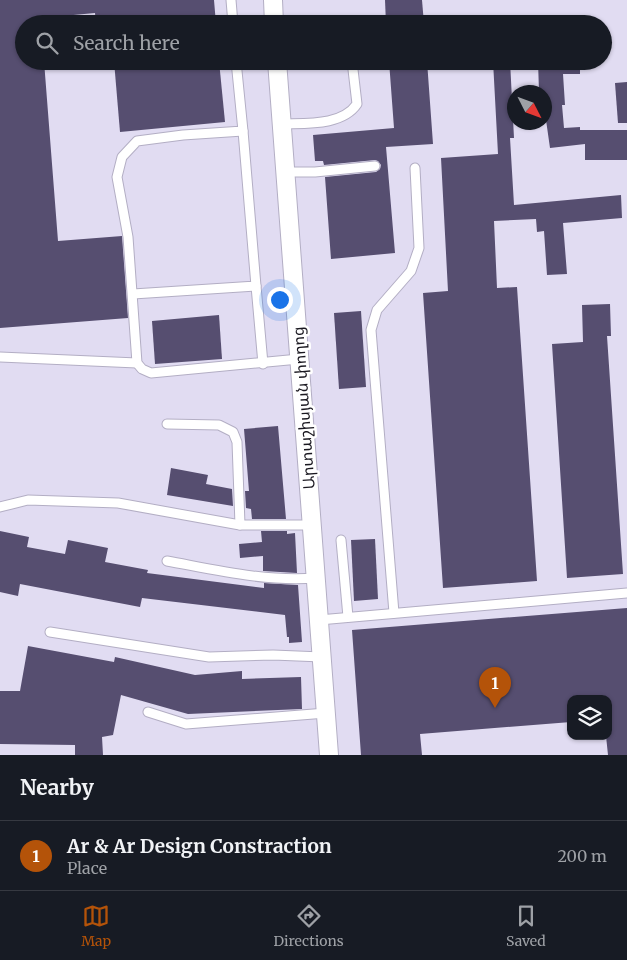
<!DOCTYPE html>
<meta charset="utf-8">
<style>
:root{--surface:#171b24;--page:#20242c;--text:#f1f3f6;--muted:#9ea1a6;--line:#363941;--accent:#b45309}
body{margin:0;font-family:Merriweather,"Noto Sans Armenian",serif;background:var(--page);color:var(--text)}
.controls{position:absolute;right:15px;bottom:15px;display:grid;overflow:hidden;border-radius:10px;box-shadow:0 1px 4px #0004}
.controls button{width:45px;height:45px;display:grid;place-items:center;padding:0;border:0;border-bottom:1px solid var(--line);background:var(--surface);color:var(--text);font:25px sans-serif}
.compass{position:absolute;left:507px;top:85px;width:45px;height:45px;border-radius:50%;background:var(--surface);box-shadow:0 1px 4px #0004;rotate:132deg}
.you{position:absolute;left:279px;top:299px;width:18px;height:18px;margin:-12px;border:4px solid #fff;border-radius:50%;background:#1a73e8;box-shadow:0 0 0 8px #1a73e833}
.badge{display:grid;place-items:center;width:32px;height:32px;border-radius:50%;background:var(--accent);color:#fff;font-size:16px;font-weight:700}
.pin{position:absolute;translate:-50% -41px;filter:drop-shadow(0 1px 2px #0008)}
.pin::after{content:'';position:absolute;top:26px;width:18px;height:15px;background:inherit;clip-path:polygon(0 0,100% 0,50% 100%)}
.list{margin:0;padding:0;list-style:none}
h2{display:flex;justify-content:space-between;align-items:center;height:65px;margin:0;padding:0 20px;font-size:21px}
h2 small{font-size:16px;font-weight:400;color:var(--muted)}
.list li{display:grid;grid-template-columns:32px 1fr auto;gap:15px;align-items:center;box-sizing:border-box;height:70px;padding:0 20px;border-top:1px solid var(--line)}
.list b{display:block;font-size:19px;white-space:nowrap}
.list p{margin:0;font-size:16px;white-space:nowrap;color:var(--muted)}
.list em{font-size:16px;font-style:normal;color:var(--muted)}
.icon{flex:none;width:28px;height:28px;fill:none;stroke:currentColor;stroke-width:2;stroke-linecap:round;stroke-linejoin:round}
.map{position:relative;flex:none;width:627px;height:755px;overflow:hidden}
.search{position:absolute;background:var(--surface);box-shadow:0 1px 4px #0004;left:15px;right:15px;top:15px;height:55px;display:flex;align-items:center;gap:12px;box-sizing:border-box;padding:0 18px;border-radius:28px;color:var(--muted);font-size:19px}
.sheet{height:135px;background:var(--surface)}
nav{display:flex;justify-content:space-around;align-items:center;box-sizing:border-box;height:70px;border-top:1px solid var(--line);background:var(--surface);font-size:14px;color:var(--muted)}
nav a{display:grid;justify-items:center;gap:2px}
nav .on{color:var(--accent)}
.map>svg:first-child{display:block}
.building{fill:#564e70}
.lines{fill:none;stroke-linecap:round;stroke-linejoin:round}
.lane-casing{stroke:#b3aec4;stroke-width:11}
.street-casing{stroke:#b3aec4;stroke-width:20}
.lane{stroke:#fff;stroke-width:9}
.street{stroke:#fff;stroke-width:18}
.labels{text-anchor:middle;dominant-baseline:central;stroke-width:5;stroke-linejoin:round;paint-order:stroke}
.street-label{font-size:16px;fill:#1a1820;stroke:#fff}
</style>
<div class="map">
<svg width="627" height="755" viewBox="0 0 627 755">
<rect width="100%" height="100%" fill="#e1dcf2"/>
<g class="building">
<path d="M0,0H214L216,24H96L95,13L41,18V24H24V61H44L58,241L122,236L128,318L0,328Z"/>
<path d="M385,0H422L424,24H386Z"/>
<path d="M114,61H219L225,122L120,132Z"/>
<path d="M389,61H427L433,144L386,147L395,253L331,259L325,177L376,172L380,169L381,165L378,161L375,160L324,165L323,161H315L313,135L394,128Z"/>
<path d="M493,61H510L514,138H510L514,205L621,195L622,218L563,223L567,274L547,275L544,231L537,232L536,219L494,221L497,288L517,287L537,581L443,588L423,293L448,291L441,158L498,154Z"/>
<path d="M538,61H580V74H563L565,105H562L564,128L580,127V130H627V160H585V144L550,148L544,106V92H539Z"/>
<path d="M627,82V123H618L615,83Z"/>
<path d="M610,304L611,336H607L623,574L567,578L552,344L583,342L582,305Z"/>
<path d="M361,311L366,387L339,389L334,313Z"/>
<path d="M219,315L222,359L155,364L152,321Z"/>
<path d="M278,426L286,519H252L251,509L246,508L245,491H249L244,429Z"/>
<path d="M171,468L208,475L206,484L232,489L233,506L167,495Z"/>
<path d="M0,531L29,537L27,547L65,554L68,540L108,548L105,562L148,570L147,573L264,588V583L298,585L302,642L289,643V637H287L285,615L142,598L140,607L20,584L18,596L0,592Z"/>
<path d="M261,531H287V534L295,533L297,573L263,571V556L240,558L239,544L262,542Z"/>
<path d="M375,539L378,599L354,601L351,540Z"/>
<path d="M627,608V755H608L606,736H608V699H571V722L420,734L422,755H361L352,630Z"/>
<path d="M28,646L114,662L115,657L195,675L242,671V679L301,677L302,709L188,714L121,695L113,735L102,737L103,755H75V745L0,744V691H20Z"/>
</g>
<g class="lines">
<g class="lane-casing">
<g id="lane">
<path d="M231,0L233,24"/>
<path d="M236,61L243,131L183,135L137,141L122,157L117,177L128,237L137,363L142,369L151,373L299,359"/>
<path d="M282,124C306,123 342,126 357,104L352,61"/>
<path d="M286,172H315L375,166"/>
<path d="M256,286L263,364"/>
<path d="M133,294L256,286L243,131"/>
<path d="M0,357L137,363"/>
<path d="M167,424L219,425L233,432L237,442L240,525"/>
<path d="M0,507L28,500L118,503L240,525H312"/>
<path d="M341,540L348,617"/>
<path d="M167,561C216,570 266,582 316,578"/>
<path d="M394,613L371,330L377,310L411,271L419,248L415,168"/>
<path d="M319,620L627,593"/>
<path d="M50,632L209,657L273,655L322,657"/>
<path d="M148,712L186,724L326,713"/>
</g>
</g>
<g class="street-casing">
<g id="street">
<path d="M273,0L274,24"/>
<path d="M277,61L329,755"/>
</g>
</g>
<use href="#lane" class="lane"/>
<use href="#street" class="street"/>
</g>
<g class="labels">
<g class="street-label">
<text transform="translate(303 408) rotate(-94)">Արտաշիսյան փողոց</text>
</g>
</g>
</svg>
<div class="controls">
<button><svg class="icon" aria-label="layers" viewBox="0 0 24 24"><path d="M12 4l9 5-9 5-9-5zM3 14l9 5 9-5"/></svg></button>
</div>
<svg class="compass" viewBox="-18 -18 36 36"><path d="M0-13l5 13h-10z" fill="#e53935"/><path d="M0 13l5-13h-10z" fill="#9ea1a6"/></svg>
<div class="you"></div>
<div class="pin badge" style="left:495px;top:708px">1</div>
<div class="search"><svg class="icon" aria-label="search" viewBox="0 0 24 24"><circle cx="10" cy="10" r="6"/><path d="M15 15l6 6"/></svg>Search here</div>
</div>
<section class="sheet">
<h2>Nearby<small></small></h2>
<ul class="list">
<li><span class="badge">1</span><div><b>Ar &amp; Ar Design Constraction</b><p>Place</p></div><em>200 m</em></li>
</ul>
</section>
<nav>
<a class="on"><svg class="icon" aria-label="map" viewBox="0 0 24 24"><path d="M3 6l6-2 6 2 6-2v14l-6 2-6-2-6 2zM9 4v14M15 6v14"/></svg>Map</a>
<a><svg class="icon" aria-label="directions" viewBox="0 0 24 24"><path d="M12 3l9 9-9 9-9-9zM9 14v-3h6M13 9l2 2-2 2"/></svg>Directions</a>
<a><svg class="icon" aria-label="saved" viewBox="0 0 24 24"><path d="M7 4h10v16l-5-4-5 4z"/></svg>Saved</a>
</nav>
